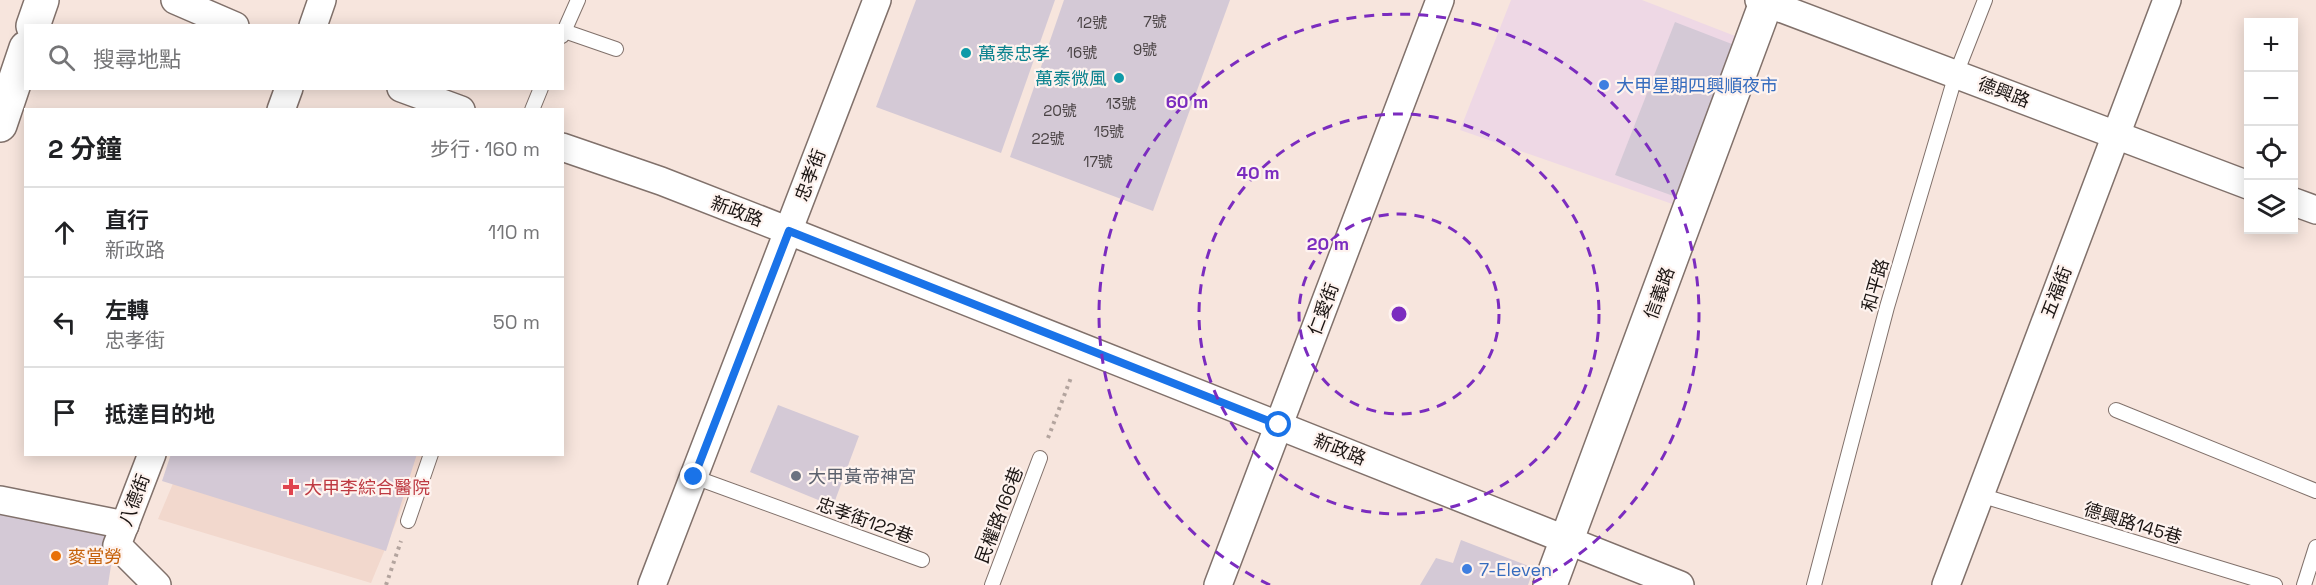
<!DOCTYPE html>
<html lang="zh-TW">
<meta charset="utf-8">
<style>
:root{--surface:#fff;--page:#f6f6f6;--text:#202124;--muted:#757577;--line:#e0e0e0}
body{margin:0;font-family:"Space Grotesk","Noto Sans TC",sans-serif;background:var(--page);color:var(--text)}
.controls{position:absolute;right:18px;top:18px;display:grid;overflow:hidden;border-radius:0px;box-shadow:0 3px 15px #0003}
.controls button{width:54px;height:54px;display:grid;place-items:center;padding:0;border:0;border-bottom:2px solid var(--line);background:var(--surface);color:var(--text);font:30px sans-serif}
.stop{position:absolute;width:18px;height:18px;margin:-14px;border:4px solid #1a73e8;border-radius:50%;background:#fff}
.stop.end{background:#1a73e8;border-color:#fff;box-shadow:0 2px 6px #0008}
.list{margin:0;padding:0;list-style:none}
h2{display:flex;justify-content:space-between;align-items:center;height:78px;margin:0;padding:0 24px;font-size:26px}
h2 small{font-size:20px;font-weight:400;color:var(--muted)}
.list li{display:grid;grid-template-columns:39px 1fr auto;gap:18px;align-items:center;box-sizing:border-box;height:90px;padding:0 24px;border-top:2px solid var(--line)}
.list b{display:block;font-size:22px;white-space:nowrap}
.list p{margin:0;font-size:20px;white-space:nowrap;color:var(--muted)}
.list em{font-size:20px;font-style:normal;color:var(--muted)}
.icon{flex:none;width:33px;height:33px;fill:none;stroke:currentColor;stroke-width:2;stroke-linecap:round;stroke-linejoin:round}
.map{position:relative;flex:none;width:2316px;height:585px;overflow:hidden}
.search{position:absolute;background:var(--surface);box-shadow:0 3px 15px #0003;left:24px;top:24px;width:540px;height:66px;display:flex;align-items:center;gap:15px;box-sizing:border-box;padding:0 21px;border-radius:0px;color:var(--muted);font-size:22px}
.panel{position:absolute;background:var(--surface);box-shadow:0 3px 15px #0003;left:24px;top:108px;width:540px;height:348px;border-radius:0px}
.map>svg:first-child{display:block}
.commercial{fill:#eed8e5}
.built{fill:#f2d8cd}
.building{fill:#d4c9d6}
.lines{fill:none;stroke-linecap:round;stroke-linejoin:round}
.lane-casing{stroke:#81716b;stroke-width:16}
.street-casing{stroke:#81716b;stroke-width:30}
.secondary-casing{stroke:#81716b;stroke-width:36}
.primary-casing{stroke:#81716b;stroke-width:36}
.path{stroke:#b3a49e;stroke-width:4;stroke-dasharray:3 4.5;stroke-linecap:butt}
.lane{stroke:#fff;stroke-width:14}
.street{stroke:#fff;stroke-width:27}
.secondary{stroke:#fff;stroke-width:33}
.primary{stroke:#fff;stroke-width:33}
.route{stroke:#1a73e8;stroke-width:8}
.ring{fill:none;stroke:#7b2cbf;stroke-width:3;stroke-dasharray:10 8}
.culture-dot{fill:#0f9aa8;stroke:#fef3ef;stroke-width:2}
.shop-dot{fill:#3f7fe0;stroke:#fef3ef;stroke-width:2}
.worship-dot{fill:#6b7280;stroke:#fef3ef;stroke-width:2}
.health-dot{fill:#e0444e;stroke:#fef3ef;stroke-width:2}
.food-dot{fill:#e8710a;stroke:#fef3ef;stroke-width:2}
.labels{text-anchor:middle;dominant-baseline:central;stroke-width:4.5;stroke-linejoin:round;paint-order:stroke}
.number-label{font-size:15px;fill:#494244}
.culture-label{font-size:18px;fill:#0d838f;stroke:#fef3ef;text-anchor:start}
.shop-label{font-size:18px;fill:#366cbe;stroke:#fef3ef;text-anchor:start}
.street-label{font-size:18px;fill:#1b1513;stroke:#fef3ef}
.worship-label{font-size:18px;fill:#5b616d;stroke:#fef3ef;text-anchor:start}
.health-label{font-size:18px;fill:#be3a42;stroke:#fef3ef;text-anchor:start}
.food-label{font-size:18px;fill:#c56008;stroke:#fef3ef;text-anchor:start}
.centre{fill:#7b2cbf;stroke:#fef3ef;stroke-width:3}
.ring-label{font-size:18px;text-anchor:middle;font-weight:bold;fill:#7b2cbf;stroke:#fef3ef;stroke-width:4.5;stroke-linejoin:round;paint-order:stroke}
</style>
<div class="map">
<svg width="2316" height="585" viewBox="0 0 2316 585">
<rect width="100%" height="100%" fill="#f7e5dd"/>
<path class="commercial" d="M1511,0H1642L1748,41L1681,207L1460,130Z"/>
<path class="built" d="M185,455H424L371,583L158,519Z"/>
<g class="building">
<path d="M916,0H1055L1001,153L876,107Z"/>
<path d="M1064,0H1230L1153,211L1010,157Z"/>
<path d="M1675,22L1737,46L1679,198L1615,175Z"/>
<path d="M778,405L859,436L833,506L750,472Z"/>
<path d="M171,454H417L386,551L162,481Z"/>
<path d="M0,504L117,527L108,585H0Z"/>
<path d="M1461,540L1534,568L1528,585H1420L1436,558L1453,563Z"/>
</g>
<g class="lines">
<g class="lane-casing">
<g id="lane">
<path d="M564,31L616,49"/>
<path d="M562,36L578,0"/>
<path d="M532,110L541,88"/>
<path d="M2116,410L2316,491"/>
<path d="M694,477L922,560"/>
<path d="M1980,495L2275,585"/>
<path d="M408,521L431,454"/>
<path d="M992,585L1040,458"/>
<path d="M1814,585L1887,307L1956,74L1985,0"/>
<path d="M2304,585L2316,547"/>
</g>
</g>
<g class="street-casing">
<g id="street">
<path d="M175,0L235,26"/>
<path d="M1759,0L2248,185"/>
<path d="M313,26L322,0"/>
<path d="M401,88L461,110"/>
<path d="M281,110L289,88"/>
<path d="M562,147L661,181L789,231L1680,585"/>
<path d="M2294,202L2316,210"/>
<path d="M152,454L117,545L157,585"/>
<path d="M0,500L125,525"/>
<path d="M652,585L877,0"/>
<path d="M1218,585L1440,0"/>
<path d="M1946,585L2167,0"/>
</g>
</g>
<g class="secondary-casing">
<path id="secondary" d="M1550,585L1767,0"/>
</g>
<g class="primary-casing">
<g id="primary">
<path d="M33,26L42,0"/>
<path d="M0,125L26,48"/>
</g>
</g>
<g class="path">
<path d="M1048,438L1072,375"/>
<path d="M386,585L401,541"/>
</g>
<use href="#lane" class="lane"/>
<use href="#street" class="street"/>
<use href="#secondary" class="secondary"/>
<use href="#primary" class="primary"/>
</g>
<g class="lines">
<path class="route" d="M694,477L789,231L1279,425"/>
</g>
<g class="ring">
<circle cx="1399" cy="314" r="100"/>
<circle cx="1399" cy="314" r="200"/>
<path d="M1270 585A300 300 0 1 1 1528 585"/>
</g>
<g class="culture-dot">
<circle cx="966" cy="53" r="6"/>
<circle cx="1119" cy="78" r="6"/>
</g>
<g class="shop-dot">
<circle cx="1604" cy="85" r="6"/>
<circle cx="1467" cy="569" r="6"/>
</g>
<circle class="worship-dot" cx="796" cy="476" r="6"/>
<path class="health-dot" d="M288 478h6v6h6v6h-6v6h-6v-6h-6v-6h6z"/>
<circle class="food-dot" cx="56" cy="556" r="6"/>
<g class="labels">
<g class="number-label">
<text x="1155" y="21">7號</text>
<text x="1092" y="22">12號</text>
<text x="1145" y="49">9號</text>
<text x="1082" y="52">16號</text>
<text x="1121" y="103">13號</text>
<text x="1060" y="110">20號</text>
<text x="1109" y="131">15號</text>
<text x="1048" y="138">22號</text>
<text x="1098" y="161">17號</text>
</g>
<g class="culture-label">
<text x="978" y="53">萬泰忠孝</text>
<text x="1107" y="78" text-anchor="end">萬泰微風</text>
</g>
<g class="shop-label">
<text x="1616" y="85">大甲星期四興順夜市</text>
<text x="1479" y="569">7-Eleven</text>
</g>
<g class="street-label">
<text transform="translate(2004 92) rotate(21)">德興路</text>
<text transform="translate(810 175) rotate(-69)">忠孝街</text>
<text transform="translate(737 211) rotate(21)">新政路</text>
<text transform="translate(1875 285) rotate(-74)">和平路</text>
<text transform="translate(2056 292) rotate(-69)">五福街</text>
<text transform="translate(1659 293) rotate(-70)">信義路</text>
<text transform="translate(1323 309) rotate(-69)">仁愛街</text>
<text transform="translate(1340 449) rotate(22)">新政路</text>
<text transform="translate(134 500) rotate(-69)">八德街</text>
<text transform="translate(999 515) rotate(-69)">民權路166巷</text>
<text transform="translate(865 520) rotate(20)">忠孝街122巷</text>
<text transform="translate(2133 523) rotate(17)">德興路145巷</text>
</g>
<g class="worship-label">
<text x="808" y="476">大甲黃帝神宮</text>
</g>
<g class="health-label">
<text x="304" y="487">大甲李綜合醫院</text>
</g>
<g class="food-label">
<text x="68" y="556">麥當勞</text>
</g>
</g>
<circle cx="1399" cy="314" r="9" class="centre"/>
<g class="ring-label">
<text x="1187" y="108">60 m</text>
<text x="1258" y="179">40 m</text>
<text x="1328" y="250">20 m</text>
</g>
</svg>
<div class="controls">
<button>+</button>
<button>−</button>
<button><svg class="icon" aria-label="locate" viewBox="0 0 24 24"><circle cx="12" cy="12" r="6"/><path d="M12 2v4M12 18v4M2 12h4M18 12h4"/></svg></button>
<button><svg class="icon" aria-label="layers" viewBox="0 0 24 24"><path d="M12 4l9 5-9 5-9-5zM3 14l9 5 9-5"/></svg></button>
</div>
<div class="stop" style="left:1279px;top:425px"></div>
<div class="stop end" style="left:694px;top:477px"></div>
<div class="search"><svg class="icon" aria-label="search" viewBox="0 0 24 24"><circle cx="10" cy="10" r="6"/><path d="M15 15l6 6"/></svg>搜尋地點</div>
<section class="panel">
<h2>2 分鐘<small>步行 · 160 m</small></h2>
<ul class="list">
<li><svg class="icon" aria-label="ahead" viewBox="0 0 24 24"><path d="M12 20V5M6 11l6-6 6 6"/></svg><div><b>直行</b><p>新政路</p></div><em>110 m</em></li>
<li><svg class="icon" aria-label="left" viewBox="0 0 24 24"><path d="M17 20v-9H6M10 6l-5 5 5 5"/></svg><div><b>左轉</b><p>忠孝街</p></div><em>50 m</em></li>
<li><svg class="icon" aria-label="arrive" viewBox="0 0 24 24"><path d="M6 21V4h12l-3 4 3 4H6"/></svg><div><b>抵達目的地</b></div></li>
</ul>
</section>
</div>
